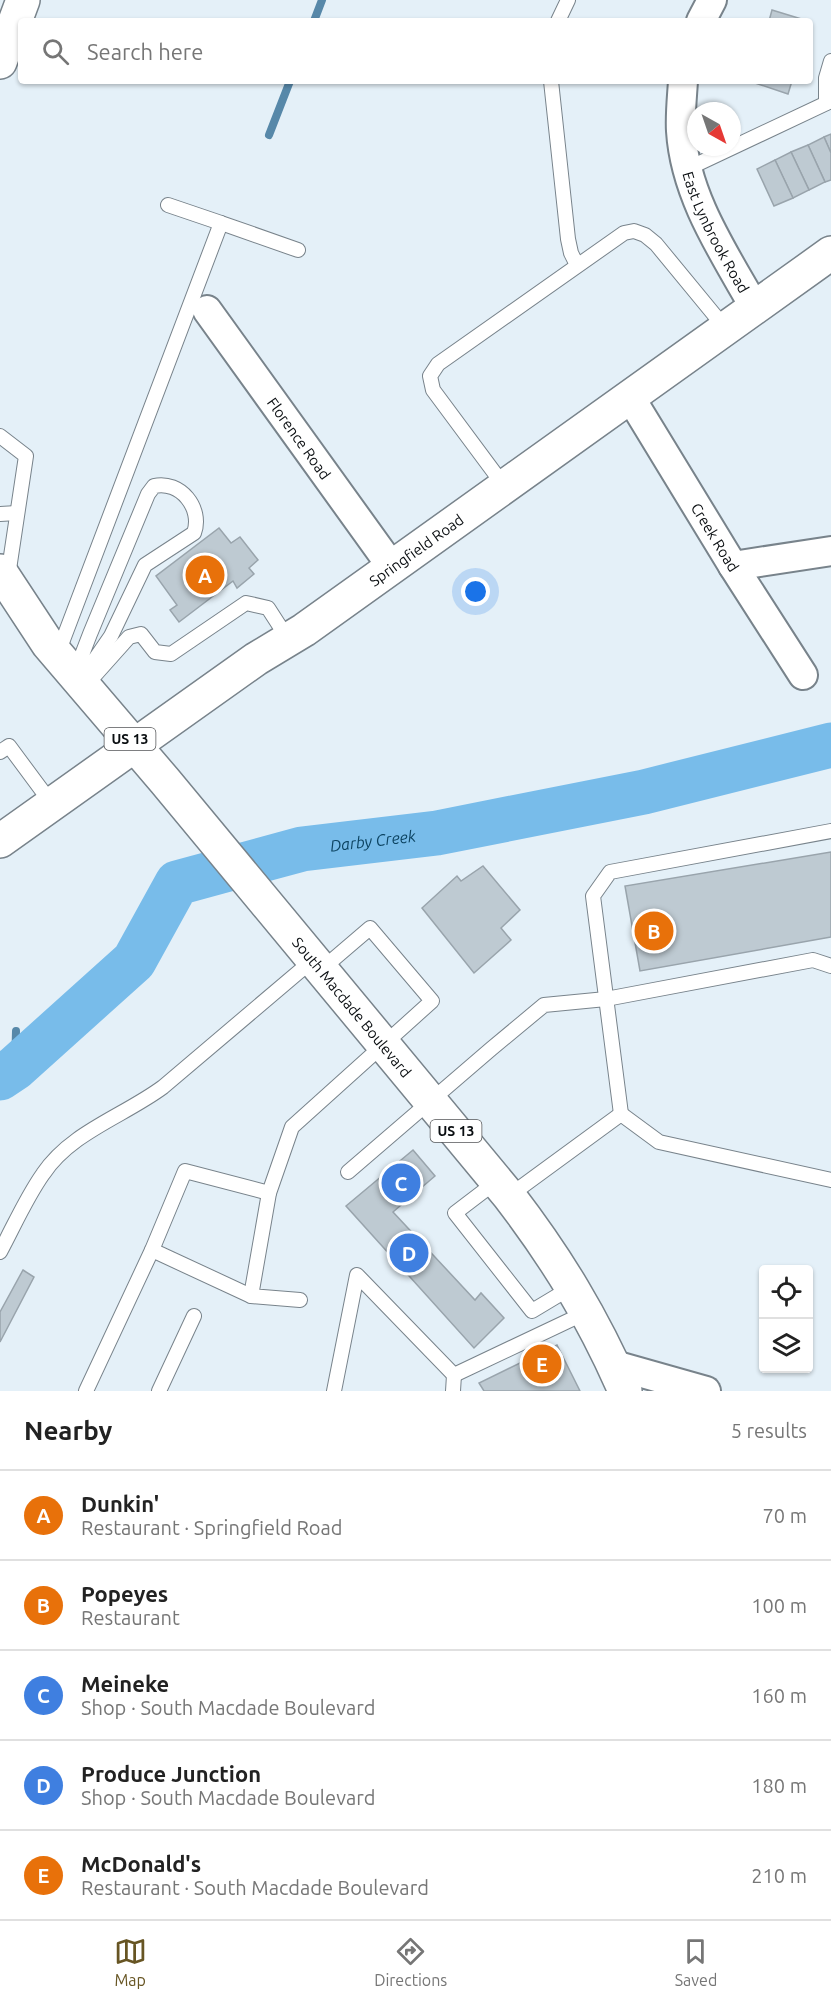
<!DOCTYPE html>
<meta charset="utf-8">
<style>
:root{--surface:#fff;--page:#f2f2f2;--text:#222;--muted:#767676;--line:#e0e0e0;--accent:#675523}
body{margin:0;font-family:Ubuntu,sans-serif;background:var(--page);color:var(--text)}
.controls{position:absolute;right:18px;bottom:18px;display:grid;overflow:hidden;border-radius:6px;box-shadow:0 2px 4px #0004}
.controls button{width:54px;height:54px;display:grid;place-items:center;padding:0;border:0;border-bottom:2px solid var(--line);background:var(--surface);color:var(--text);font:30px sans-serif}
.compass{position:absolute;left:687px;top:102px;width:54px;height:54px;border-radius:50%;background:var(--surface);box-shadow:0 2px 4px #0004;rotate:140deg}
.you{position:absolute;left:476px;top:592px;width:21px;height:21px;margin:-15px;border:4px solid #fff;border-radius:50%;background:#1a73e8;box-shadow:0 0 0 9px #1a73e833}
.badge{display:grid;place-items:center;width:39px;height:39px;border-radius:50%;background:var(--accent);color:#fff;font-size:20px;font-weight:700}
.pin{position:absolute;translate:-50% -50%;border:3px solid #fff;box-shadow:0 2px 6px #0006}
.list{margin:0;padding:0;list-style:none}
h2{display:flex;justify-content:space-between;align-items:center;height:78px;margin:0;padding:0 24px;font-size:26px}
h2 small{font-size:20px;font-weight:400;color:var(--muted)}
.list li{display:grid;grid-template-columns:39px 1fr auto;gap:18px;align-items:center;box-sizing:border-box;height:90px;padding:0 24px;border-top:2px solid var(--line)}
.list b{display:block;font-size:22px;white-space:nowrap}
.list p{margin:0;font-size:20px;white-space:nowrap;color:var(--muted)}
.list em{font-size:20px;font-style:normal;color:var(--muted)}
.icon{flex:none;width:33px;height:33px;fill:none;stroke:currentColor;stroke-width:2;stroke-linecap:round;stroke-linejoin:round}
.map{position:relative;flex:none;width:831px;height:1391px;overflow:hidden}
.search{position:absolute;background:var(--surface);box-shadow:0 2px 4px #0004;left:18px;right:18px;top:18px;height:66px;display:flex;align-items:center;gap:15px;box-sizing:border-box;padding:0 21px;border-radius:6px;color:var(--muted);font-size:22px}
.sheet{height:528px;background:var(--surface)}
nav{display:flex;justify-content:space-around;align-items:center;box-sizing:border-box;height:84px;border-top:2px solid var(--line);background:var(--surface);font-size:16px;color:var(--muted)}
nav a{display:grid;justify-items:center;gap:3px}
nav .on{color:var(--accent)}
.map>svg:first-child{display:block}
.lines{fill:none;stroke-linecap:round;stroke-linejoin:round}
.stream{stroke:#5788a9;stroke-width:8}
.river{stroke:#78bcea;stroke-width:45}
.building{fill:#becad2;stroke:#99a4ac;stroke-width:1.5}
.lane-casing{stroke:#78838b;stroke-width:16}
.street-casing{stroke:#78838b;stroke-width:32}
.secondary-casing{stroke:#78838b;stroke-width:36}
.primary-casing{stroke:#78838b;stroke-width:36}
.lane{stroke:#fff;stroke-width:14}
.street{stroke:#fff;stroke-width:28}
.secondary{stroke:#fff;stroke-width:33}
.primary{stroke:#fff;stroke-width:33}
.labels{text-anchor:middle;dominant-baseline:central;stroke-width:6;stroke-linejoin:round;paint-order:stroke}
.shield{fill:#fff;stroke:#545658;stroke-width:1.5}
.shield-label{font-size:14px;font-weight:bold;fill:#0a0e11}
.street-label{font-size:15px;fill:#0a0e11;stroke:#fff}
.water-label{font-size:16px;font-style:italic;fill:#0d4462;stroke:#fff}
</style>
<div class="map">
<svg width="831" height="1391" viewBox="0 0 831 1391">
<rect width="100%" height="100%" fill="#e4f0f8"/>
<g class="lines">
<g class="stream">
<path d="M314,21L322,0"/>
<path d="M269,135L290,81"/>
<path d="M15,1068L16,1031"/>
</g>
<path class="river" id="s1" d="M0,1078L15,1068L134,961L177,883L302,849L437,833L644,792L831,745"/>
</g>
<g class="building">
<path d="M772,10L808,21H769Z"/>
<path d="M749,81H792L788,94Z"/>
<path d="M831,134V153L824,137Z"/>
<path d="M824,137L831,153V180L825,182L808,145Z"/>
<path d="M808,145L825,182L809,190L791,152Z"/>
<path d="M791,152L809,190L793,198L775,160Z"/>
<path d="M775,160L793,198L774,206L757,169Z"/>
<path d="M219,528L231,543L240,537L258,560L249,568L254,574L237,588L233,581L179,622L170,610L177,605L156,576Z"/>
<path d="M831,852V937L640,971L625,886Z"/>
<path d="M483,866L520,910L501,928L511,940L474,973L422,908L457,876L461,881Z"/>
<path d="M413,1150L435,1176L393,1212L475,1300L481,1293L504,1318L474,1348L346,1206Z"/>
<path d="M23,1270L34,1277L0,1342V1312Z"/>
<path d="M557,1345L580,1391H484L479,1383Z"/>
</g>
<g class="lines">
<g class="lane-casing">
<g id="lane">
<path d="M558,21L568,0"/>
<path d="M551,81L568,239L571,253L577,265"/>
<path d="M826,103V78L831,61"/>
<path d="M689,168L831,101"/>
<path d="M221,223L298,250"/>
<path d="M0,436L26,456L8,576"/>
<path d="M505,487L433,390L430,376L438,364L624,233L634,231L645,235L656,244L726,329"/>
<path d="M0,514L17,513"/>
<path d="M58,653L221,223L168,205"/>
<path d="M75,673L90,634L148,494L154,486C180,480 203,508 194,533L145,565L111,636L80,681"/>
<path d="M87,684L129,637L141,634L155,652L171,654L246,603L268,608L288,639"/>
<path d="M0,752L9,746L52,804"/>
<path d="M621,1114L593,896L610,872L831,831"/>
<path d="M348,1172L491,1049L544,1005L606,999L813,960L831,966"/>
<path d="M497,1181L455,1213L532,1311L572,1287"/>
<path d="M509,1196L621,1114L659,1142L831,1180"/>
<path d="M152,1250L251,1296"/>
<path d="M0,1252C14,1226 26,1198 43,1174C71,1132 124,1116 163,1087L314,959"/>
<path d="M300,1300L251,1296L269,1193L292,1127L432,1001L370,928L322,969"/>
<path d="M86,1391L152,1250L185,1171L269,1193"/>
<path d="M159,1391L194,1316"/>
<path d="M334,1391L357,1275L454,1375L587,1312"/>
<path d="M453,1391L454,1375"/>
</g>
</g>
<g class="street-casing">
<g id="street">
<path d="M701,21L712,0"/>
<path id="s2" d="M683,81C682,97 680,115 681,131C685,196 724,253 755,308"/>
<path id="s3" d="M207,310L392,567"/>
<path id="s4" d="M630,397L733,566L803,675"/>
<path d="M733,566L831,551"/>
<path d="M614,1365L706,1391"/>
</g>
</g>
<g class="secondary-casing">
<g id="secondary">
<path id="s5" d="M0,841L256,659L304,630L831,253"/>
</g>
</g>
<g class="primary-casing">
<g id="primary">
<path d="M0,62L23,0"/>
<path id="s6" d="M0,571L48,644L165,781L509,1196C558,1260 593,1318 625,1391"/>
</g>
</g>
<use href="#lane" class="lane"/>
<use href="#street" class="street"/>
<use href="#secondary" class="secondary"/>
<use href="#primary" class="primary"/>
</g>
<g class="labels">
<g class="shield">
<rect x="104.5" y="728" width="51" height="22" rx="4.5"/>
<rect x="430.5" y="1120" width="51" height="22" rx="4.5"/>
</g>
<g class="shield-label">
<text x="130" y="739">US 13</text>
<text x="456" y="1131">US 13</text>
</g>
<g class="street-label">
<text stroke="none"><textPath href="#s2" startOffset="158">East Lynbrook Road</textPath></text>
<text stroke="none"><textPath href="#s3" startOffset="158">Florence Road</textPath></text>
<text stroke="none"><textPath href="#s4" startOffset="164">Creek Road</textPath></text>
<text stroke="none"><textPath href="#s5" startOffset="508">Springfield Road</textPath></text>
<text stroke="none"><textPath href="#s6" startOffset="561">South Macdade Boulevard</textPath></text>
</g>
<g class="water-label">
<text stroke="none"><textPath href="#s1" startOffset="468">Darby Creek</textPath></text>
</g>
</g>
</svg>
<div class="controls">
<button><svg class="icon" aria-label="locate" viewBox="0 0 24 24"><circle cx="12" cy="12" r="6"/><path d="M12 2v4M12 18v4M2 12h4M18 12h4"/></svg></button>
<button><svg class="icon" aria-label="layers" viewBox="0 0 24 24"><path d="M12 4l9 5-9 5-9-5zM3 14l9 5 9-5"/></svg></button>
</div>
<svg class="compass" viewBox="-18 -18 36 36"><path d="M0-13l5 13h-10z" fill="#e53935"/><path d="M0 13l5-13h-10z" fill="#767676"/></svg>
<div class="you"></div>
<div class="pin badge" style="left:205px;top:575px;background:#e8710a">A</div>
<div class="pin badge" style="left:654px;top:931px;background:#e8710a">B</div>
<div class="pin badge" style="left:401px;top:1183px;background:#3f7fe0">C</div>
<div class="pin badge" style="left:409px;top:1253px;background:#3f7fe0">D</div>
<div class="pin badge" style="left:542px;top:1364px;background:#e8710a">E</div>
<div class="search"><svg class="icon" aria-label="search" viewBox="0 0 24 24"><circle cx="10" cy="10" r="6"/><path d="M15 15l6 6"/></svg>Search here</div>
</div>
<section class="sheet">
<h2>Nearby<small>5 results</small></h2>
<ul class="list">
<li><span class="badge" style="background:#e8710a">A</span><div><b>Dunkin'</b><p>Restaurant · Springfield Road</p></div><em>70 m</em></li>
<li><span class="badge" style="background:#e8710a">B</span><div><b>Popeyes</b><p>Restaurant</p></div><em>100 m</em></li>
<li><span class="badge" style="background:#3f7fe0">C</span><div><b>Meineke</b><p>Shop · South Macdade Boulevard</p></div><em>160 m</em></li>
<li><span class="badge" style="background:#3f7fe0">D</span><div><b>Produce Junction</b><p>Shop · South Macdade Boulevard</p></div><em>180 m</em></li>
<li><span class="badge" style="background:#e8710a">E</span><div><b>McDonald's</b><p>Restaurant · South Macdade Boulevard</p></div><em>210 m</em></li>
</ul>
</section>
<nav>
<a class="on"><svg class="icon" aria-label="map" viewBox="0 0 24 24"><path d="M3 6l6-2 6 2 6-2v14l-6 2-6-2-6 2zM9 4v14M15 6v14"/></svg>Map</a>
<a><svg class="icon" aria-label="directions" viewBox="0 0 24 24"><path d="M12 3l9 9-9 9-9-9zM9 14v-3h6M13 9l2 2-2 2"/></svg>Directions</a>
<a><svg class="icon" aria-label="saved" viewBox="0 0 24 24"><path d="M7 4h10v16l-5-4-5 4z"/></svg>Saved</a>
</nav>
